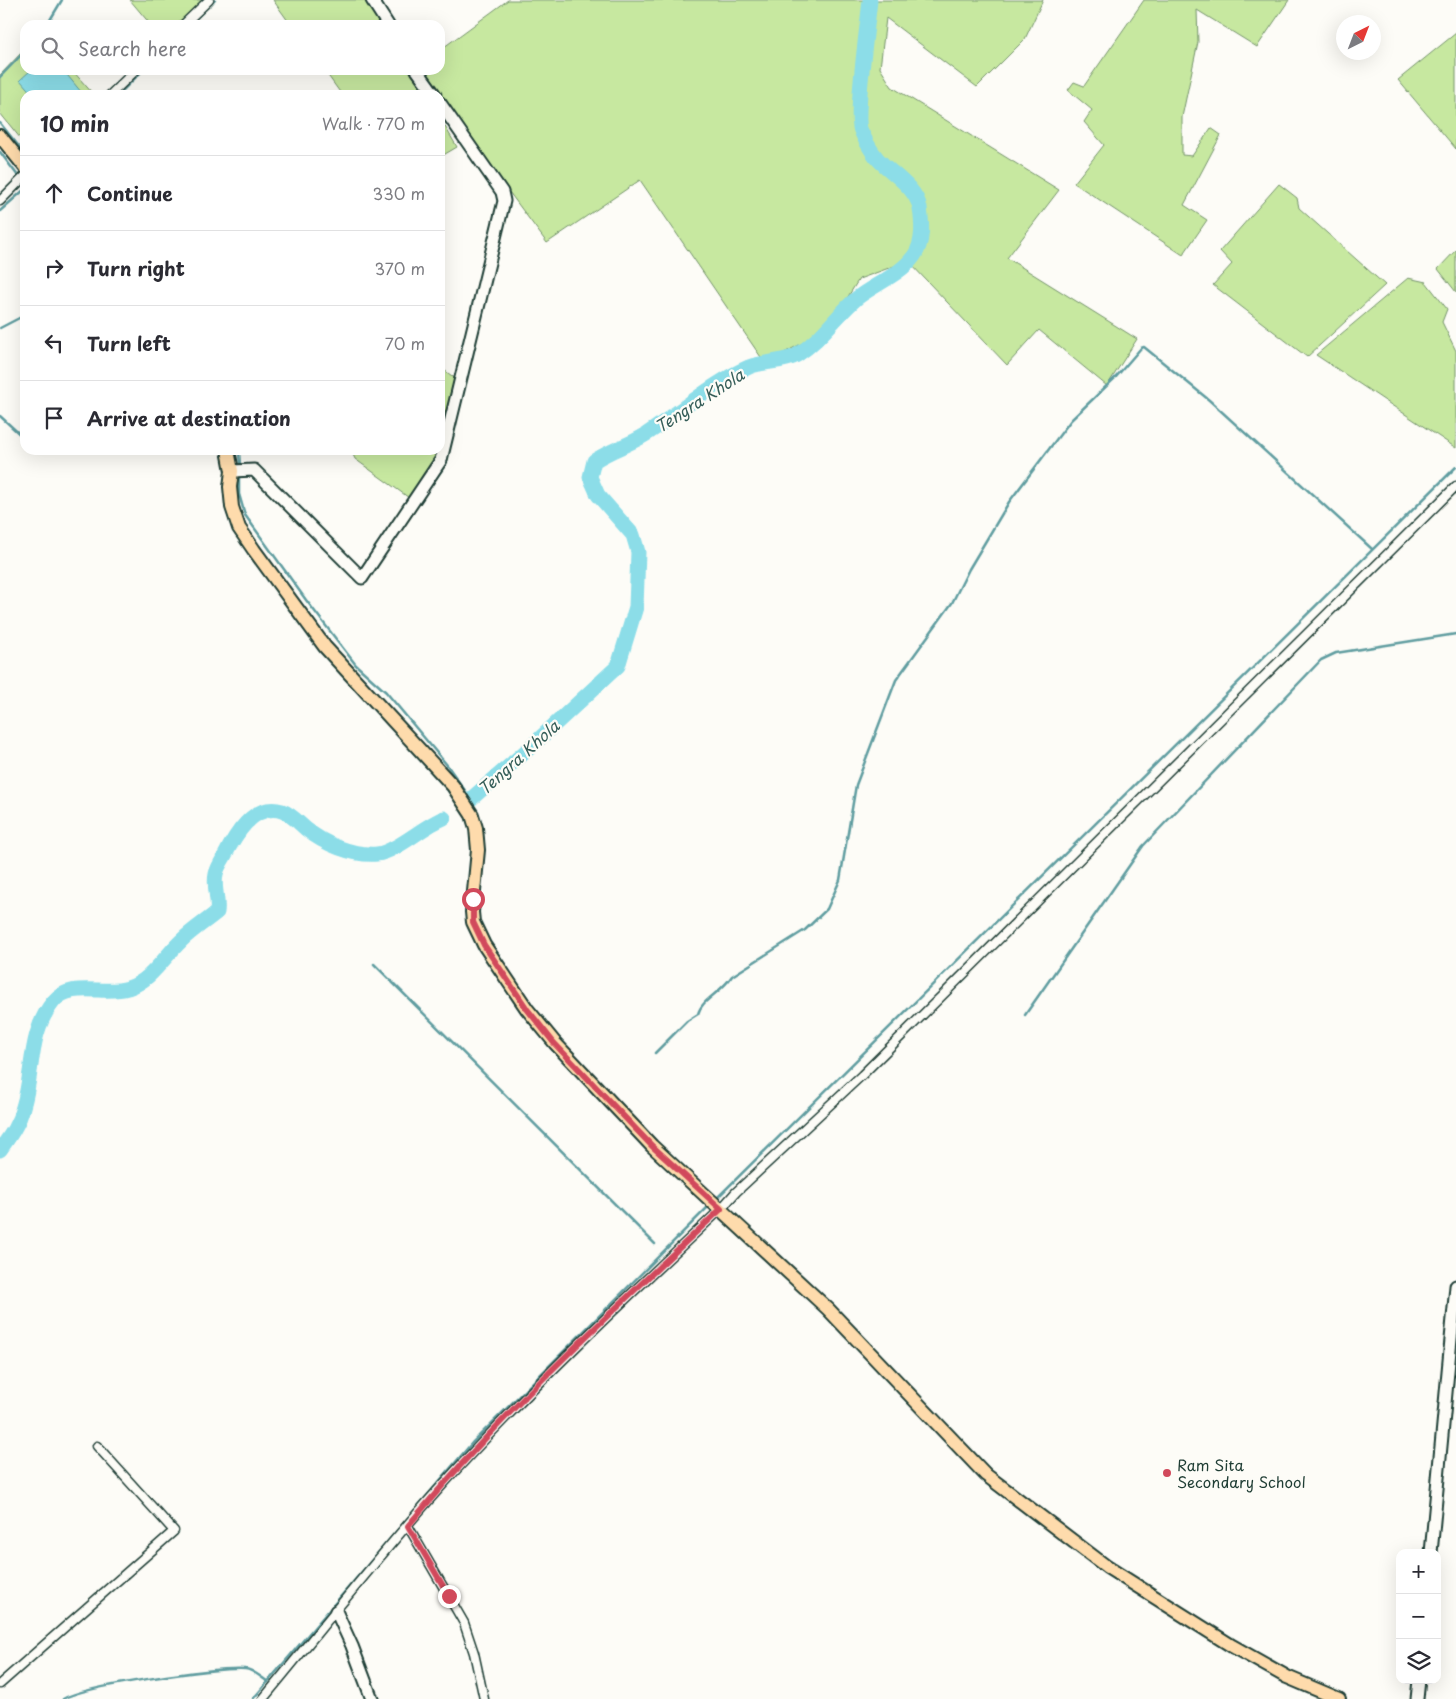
<!DOCTYPE html>
<meta charset="utf-8">
<style>
:root{--surface:#fff;--page:#f2f2f3;--text:#2b2b33;--muted:#7c7c81;--line:#e1e1e2}
body{margin:0;font-family:"Playpen Sans",sans-serif;background:var(--page);color:var(--text)}
.controls{position:absolute;right:15px;bottom:15px;display:grid;overflow:hidden;border-radius:10px;box-shadow:0 5px 20px #0002}
.controls button{width:45px;height:45px;display:grid;place-items:center;padding:0;border:0;border-bottom:1px solid var(--line);background:var(--surface);color:var(--text);font:25px sans-serif}
.compass{position:absolute;left:1336px;top:15px;width:45px;height:45px;border-radius:50%;background:var(--surface);box-shadow:0 5px 20px #0002;rotate:42deg}
.stop{position:absolute;width:15px;height:15px;margin:-11px;border:4px solid #d1495b;border-radius:50%;background:#fff}
.stop.end{background:#d1495b;border-color:#fff;box-shadow:0 1px 5px #0008}
.list{margin:0;padding:0;list-style:none}
h2{display:flex;justify-content:space-between;align-items:center;height:65px;margin:0;padding:0 20px;font-size:21px}
h2 small{font-size:16px;font-weight:400;color:var(--muted)}
.list li{display:grid;grid-template-columns:32px 1fr auto;gap:15px;align-items:center;box-sizing:border-box;height:75px;padding:0 20px;border-top:1px solid var(--line)}
.list b{display:block;font-size:19px;white-space:nowrap}
.list em{font-size:16px;font-style:normal;color:var(--muted)}
.icon{flex:none;width:28px;height:28px;fill:none;stroke:currentColor;stroke-width:2;stroke-linecap:round;stroke-linejoin:round}
.map{position:relative;flex:none;width:1456px;height:1699px;overflow:hidden}
.search{position:absolute;background:var(--surface);box-shadow:0 5px 20px #0002;left:20px;top:20px;width:425px;height:55px;display:flex;align-items:center;gap:12px;box-sizing:border-box;padding:0 18px;border-radius:15px;color:var(--muted);font-size:19px}
.panel{position:absolute;background:var(--surface);box-shadow:0 5px 20px #0002;left:20px;top:90px;width:425px;height:365px;border-radius:15px}
.map>svg:first-child{display:block}
.green{fill:#c7e8a0;stroke:#73926a}
.water{fill:#8cdde8;stroke:#609da0}
.lines{fill:none;stroke-linecap:round;stroke-linejoin:round}
.stream{stroke:#609da0;stroke-width:2.5}
.river{stroke:#8cdde8;stroke-width:15}
.street-casing{stroke:#1f3d34;stroke-width:11}
.secondary-casing{stroke:#1f3d34;stroke-width:15}
.primary-casing{stroke:#1f3d34;stroke-width:16}
.street{stroke:#fdfcf7;stroke-width:8}
.secondary{stroke:#fdfcf7;stroke-width:11}
.primary{stroke:#fedbac;stroke-width:12}
.route{stroke:#d1495b;stroke-width:6}
.poi-dot{fill:#d1495b;stroke:#fdfcf7;stroke-width:2}
.labels{text-anchor:middle;dominant-baseline:central;stroke-width:4.5;stroke-linejoin:round;paint-order:stroke}
.poi-label{font-size:15px;fill:#1f3d34;stroke:#fdfcf7;text-anchor:start}
.water-label{font-size:16px;font-style:italic;fill:#355d58;stroke:#fdfcf7}
</style>
<div class="map">
<svg width="1456" height="1699" viewBox="0 0 1456 1699">
<rect width="100%" height="100%" fill="#fdfcf7"/>
<filter id="ink" filterUnits="userSpaceOnUse"><feTurbulence type="fractalNoise" baseFrequency=".02" numOctaves="2"/><feDisplacementMap in="SourceGraphic" scale="10" xChannelSelector="R" yChannelSelector="G"/><feConvolveMatrix kernelMatrix="1 2 1 2 8 2 1 2 1" color-interpolation-filters="sRGB"/></filter>
<g filter="url(#ink)">
<g class="green">
<path d="M130,0H209L183,25H151Z"/>
<path d="M273,0H370L384,25H291Z"/>
<path d="M508,0H1043L1025,39L977,87L886,18L880,68L892,87L1059,190L1007,258L1137,339L1107,386L1039,330L1007,365L908,261L859,279L827,330L765,363L640,180L547,243L440,99V95L418,70H440V50Z"/>
<path d="M1144,0H1289L1257,47L1197,10L1198,42L1182,117V155L1192,156L1211,128L1221,135L1184,205L1207,220L1183,255L1074,183L1104,145L1084,122L1092,110L1068,90L1074,82L1084,86Z"/>
<path d="M1456,33V149L1398,80Z"/>
<path d="M25,49V70H72L94,95H25V144L0,113V75Z"/>
<path d="M324,70H411L426,95H342Z"/>
<path d="M440,118L457,147L440,157Z"/>
<path d="M1279,184L1297,198L1299,208L1385,285L1307,357L1213,285L1232,264L1220,251Z"/>
<path d="M1456,250V292L1438,269Z"/>
<path d="M1408,278L1426,282L1447,309L1442,322L1456,351V448L1316,355Z"/>
<path d="M440,367L460,382L441,460L412,500L355,459L351,450H440Z"/>
</g>
<path class="water" d="M31,70H63L82,93L33,95L20,80Z"/>
<g class="lines">
<g class="stream">
<path d="M47,25L62,0"/>
<path d="M189,25L215,0"/>
<path d="M0,77L25,51"/>
<path d="M118,95L143,70"/>
<path d="M0,123L25,154"/>
<path d="M0,152L18,176"/>
<path d="M0,211L25,189"/>
<path d="M0,328L25,315"/>
<path d="M0,416L25,439"/>
<path d="M239,450L240,466"/>
<path d="M239,478V494L245,515L306,600L356,665L386,692L447,765L471,799"/>
<path d="M374,964L655,1244"/>
<path d="M1025,1015L1143,846L1321,660L1336,653L1456,634"/>
<path d="M655,1053L687,1021L698,1014C701,1000 722,992 732,976L805,930L827,909L840,880L856,785L896,680L952,603L969,569L1009,502L1071,420L1116,377L1141,348L1144,347L1209,400L1372,549"/>
<path d="M718,1197L1456,467"/>
<path d="M63,1699C84,1686 217,1667 245,1669C252,1669 262,1678 268,1682"/>
<path d="M253,1699L472,1443L709,1206"/>
</g>
<g class="river">
<path d="M471,799L525,752L618,666L636,607L638,552L633,535L598,495L590,477L594,461C610,450 629,445 645,435C679,413 712,383 749,367C764,361 784,363 797,355C822,339 835,317 857,298C875,284 900,275 914,256C924,242 922,223 920,208C916,189 897,177 884,165C875,158 866,142 861,131C854,118 868,22 870,0"/>
<path d="M0,1150C10,1136 19,1124 23,1107C34,1072 28,1033 53,1002C71,980 104,996 128,988C151,981 164,957 181,941C192,930 205,922 217,912C219,899 213,887 216,874C217,869 221,862 224,857C234,837 253,802 282,811C291,814 299,823 306,829C324,844 353,856 377,854C396,852 423,826 444,818"/>
</g>
<g class="street-casing">
<g id="street">
<path d="M183,25L209,0"/>
<path d="M110,95L136,70"/>
<path d="M0,201L25,176"/>
<path d="M408,1526L464,1623L474,1653L484,1699"/>
<path d="M0,1684L174,1531L97,1446"/>
<path d="M263,1699C321,1629 377,1558 437,1491C526,1392 624,1300 721,1209L736,1192L862,1075L1456,486"/>
</g>
</g>
<g class="secondary-casing">
<g id="secondary">
<path d="M372,0L388,25"/>
<path d="M417,70L435,95"/>
<path d="M232,471L254,470L362,578L441,460L504,201L502,192L440,103"/>
<path d="M1431,1553L1456,1286"/>
<path d="M336,1611L352,1646L372,1699"/>
<path d="M1417,1699L1419,1680"/>
</g>
</g>
<g class="primary-casing">
<g id="primary">
<path d="M0,136L25,167"/>
<path d="M228,450L232,471L230,487L232,507L239,528L254,550L325,647L453,786L472,815L476,828L478,850L472,912L473,922L484,945L527,1009L555,1043L652,1146L828,1309L986,1475L1107,1567L1232,1646L1287,1677L1339,1699"/>
</g>
</g>
<use href="#street" class="street"/>
<use href="#secondary" class="secondary"/>
<use href="#primary" class="primary"/>
</g>
</g>
<g class="lines" filter="url(#ink)">
<path class="route" d="M449,1596L408,1526C502,1412 613,1310 721,1209L652,1146L554,1043L527,1009L484,945L473,922V899"/>
</g>
<circle class="poi-dot" cx="1167" cy="1473" r="5"/>
<g class="labels">
<g class="poi-label">
<text x="1177" y="1464">Ram Sita<tspan x="1177" dy="17">Secondary School</tspan></text>
</g>
<g class="water-label">
<text transform="translate(699 400) rotate(-33)">Tengra Khola</text>
<text transform="translate(518 757) rotate(-42)">Tengra Khola</text>
</g>
</g>
</svg>
<div class="controls">
<button>+</button>
<button>−</button>
<button><svg class="icon" aria-label="layers" viewBox="0 0 24 24"><path d="M12 4l9 5-9 5-9-5zM3 14l9 5 9-5"/></svg></button>
</div>
<svg class="compass" viewBox="-18 -18 36 36"><path d="M0-13l5 13h-10z" fill="#e53935"/><path d="M0 13l5-13h-10z" fill="#7c7c81"/></svg>
<div class="stop" style="left:473px;top:899px"></div>
<div class="stop end" style="left:449px;top:1596px"></div>
<div class="search"><svg class="icon" aria-label="search" viewBox="0 0 24 24"><circle cx="10" cy="10" r="6"/><path d="M15 15l6 6"/></svg>Search here</div>
<section class="panel">
<h2>10 min<small>Walk · 770 m</small></h2>
<ul class="list">
<li><svg class="icon" aria-label="ahead" viewBox="0 0 24 24"><path d="M12 20V5M6 11l6-6 6 6"/></svg><div><b>Continue</b></div><em>330 m</em></li>
<li><svg class="icon" aria-label="right" viewBox="0 0 24 24"><path d="M7 20v-9h11M14 6l5 5-5 5"/></svg><div><b>Turn right</b></div><em>370 m</em></li>
<li><svg class="icon" aria-label="left" viewBox="0 0 24 24"><path d="M17 20v-9H6M10 6l-5 5 5 5"/></svg><div><b>Turn left</b></div><em>70 m</em></li>
<li><svg class="icon" aria-label="arrive" viewBox="0 0 24 24"><path d="M6 21V4h12l-3 4 3 4H6"/></svg><div><b>Arrive at destination</b></div></li>
</ul>
</section>
</div>
